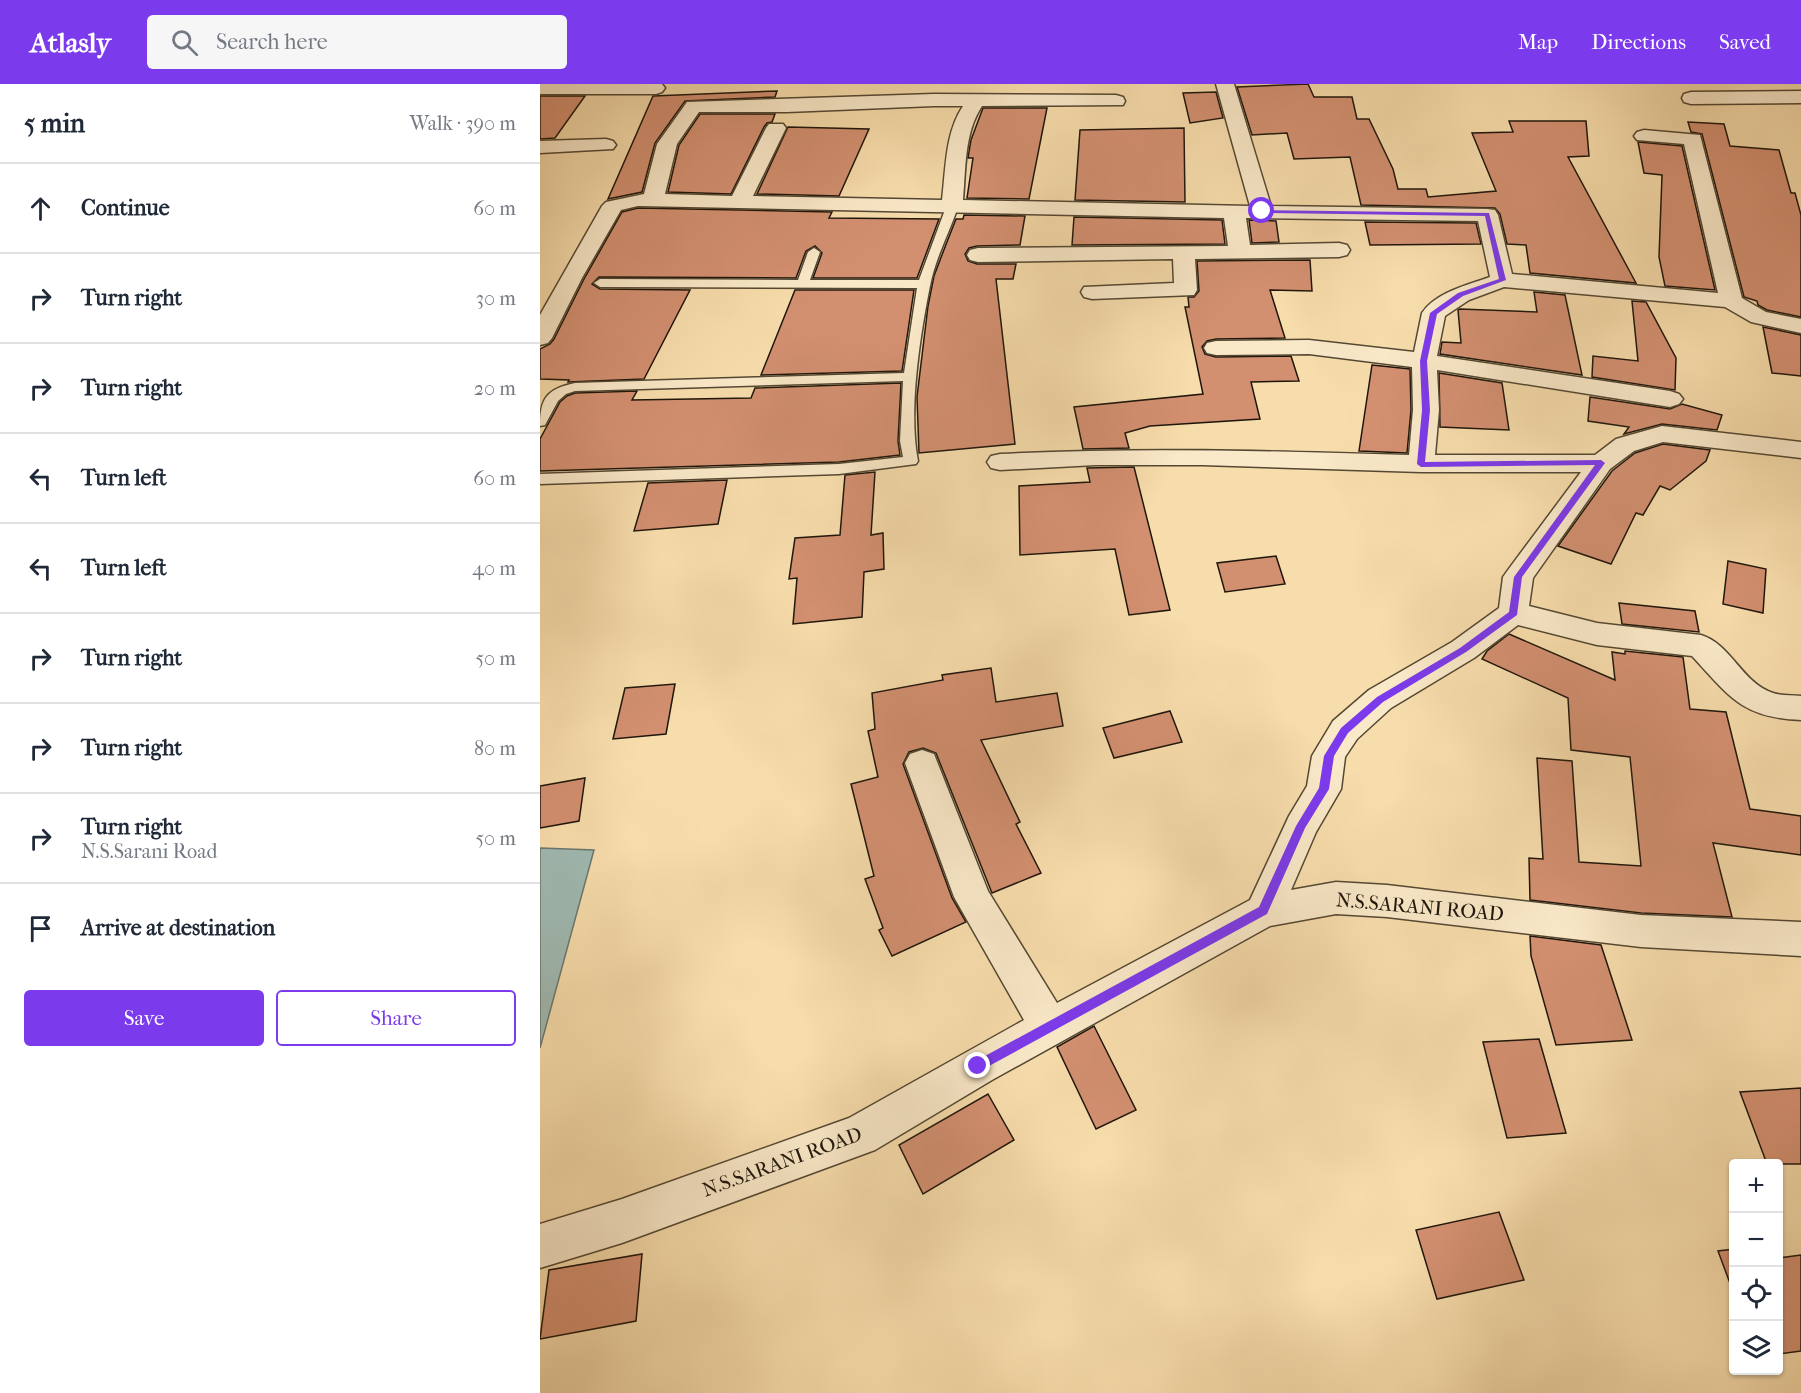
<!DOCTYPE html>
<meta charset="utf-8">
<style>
:root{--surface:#fff;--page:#f6f6f7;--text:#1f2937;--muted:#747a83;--line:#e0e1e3;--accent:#7c3aed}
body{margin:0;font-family:"IM FELL French Canon",serif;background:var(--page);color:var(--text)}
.controls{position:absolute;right:18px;bottom:18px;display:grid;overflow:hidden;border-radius:6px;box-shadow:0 2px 4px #0004}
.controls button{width:54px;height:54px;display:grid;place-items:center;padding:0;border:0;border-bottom:2px solid var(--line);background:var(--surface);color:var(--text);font:30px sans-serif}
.stop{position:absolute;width:18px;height:18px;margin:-14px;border:4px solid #7c3aed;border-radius:50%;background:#fff}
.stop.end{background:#7c3aed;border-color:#fff;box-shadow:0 2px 6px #0008}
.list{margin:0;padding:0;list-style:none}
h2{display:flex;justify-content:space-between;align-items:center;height:78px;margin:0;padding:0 24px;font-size:26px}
h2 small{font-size:20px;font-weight:400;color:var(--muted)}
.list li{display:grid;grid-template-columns:39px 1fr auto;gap:18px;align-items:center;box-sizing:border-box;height:90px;padding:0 24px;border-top:2px solid var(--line)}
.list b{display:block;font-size:22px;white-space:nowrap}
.list p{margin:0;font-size:20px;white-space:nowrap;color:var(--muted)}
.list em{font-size:20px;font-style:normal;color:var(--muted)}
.actions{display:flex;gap:12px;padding:18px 24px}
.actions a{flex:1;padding:14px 0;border:2px solid var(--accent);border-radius:6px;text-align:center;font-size:21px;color:var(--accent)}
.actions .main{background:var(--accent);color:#fff}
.icon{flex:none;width:33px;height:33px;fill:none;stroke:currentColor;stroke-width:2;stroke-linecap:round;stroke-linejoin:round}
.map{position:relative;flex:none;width:1261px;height:1309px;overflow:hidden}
header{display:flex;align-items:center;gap:36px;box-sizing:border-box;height:84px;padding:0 30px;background:var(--accent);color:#fff}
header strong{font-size:28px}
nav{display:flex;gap:33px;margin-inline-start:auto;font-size:21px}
.search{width:420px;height:54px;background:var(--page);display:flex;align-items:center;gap:15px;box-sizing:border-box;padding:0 21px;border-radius:6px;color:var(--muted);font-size:22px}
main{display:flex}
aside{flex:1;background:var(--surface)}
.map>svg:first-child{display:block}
.water{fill:#a0bab3;stroke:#6c7870;stroke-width:1.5}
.building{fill:#d39071;stroke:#1e160b;stroke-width:1.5}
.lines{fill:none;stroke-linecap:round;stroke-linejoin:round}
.lane-casing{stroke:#544833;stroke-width:3}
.street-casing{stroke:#544833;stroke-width:3}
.lane{fill:#fae9c9;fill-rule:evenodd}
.street{fill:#fae9c9;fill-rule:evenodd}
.route{fill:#7c3aed}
.labels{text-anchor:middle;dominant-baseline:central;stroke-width:4.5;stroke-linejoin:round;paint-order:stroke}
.street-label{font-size:20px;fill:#1e160b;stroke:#fae9c9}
</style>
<header>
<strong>Atlasly</strong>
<div class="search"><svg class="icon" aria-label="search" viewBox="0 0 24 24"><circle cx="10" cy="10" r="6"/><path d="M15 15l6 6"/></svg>Search here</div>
<nav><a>Map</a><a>Directions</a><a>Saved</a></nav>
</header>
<main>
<aside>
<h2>5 min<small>Walk · 390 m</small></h2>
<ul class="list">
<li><svg class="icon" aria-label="ahead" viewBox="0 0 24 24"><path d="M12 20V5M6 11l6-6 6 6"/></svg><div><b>Continue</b></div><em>60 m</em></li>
<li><svg class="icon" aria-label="right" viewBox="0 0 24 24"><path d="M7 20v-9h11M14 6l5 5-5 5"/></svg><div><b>Turn right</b></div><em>30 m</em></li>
<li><svg class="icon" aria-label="right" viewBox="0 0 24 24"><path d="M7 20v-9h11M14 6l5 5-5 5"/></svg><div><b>Turn right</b></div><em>20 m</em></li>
<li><svg class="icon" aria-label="left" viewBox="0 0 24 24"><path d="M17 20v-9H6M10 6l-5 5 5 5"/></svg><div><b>Turn left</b></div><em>60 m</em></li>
<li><svg class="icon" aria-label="left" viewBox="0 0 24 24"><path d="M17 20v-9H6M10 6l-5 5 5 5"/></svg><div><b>Turn left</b></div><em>40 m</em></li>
<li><svg class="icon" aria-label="right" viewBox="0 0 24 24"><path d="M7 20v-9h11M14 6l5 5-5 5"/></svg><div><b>Turn right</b></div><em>50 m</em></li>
<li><svg class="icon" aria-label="right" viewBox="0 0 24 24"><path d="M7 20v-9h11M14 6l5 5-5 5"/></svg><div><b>Turn right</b></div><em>80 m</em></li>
<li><svg class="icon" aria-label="right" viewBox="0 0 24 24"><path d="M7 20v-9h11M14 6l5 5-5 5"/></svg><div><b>Turn right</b><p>N.S.Sarani Road</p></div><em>50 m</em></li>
<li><svg class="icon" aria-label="arrive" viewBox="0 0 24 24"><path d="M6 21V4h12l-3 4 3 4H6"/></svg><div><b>Arrive at destination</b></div></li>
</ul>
<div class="actions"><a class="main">Save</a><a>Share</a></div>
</aside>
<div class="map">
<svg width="1261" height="1309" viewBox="0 0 1261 1309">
<rect width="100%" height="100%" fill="#f8ddac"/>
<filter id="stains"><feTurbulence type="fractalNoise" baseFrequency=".00333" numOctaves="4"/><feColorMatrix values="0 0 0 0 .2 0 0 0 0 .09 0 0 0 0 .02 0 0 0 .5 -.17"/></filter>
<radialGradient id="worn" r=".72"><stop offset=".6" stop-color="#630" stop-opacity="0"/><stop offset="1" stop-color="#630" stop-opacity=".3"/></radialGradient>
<path class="water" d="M0,764L54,766L0,964Z"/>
<g class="building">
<path d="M768,0L774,13H812L817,35H829L853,85L858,105H886L888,113L956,107L932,49L973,48L969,37H1046L1049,72L1028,73L1096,199L990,189L986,161L967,160L960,130L955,124L821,121L810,73L754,75L747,49L712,51L697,3Z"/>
<path d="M237,7L235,13L145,17L115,59L102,108L68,115L113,12Z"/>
<path d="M676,8L683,34L650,39L643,9Z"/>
<path d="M0,12H45L15,54L0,55Z"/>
<path d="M443,24H507L489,115L427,114L433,74H428L431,56Z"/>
<path d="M160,30H235L232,38L227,39L224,43L191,110L128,108L139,61Z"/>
<path d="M1148,38L1184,40L1190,62L1239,66L1251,109H1255L1261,131V233L1227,226L1218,221L1217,217L1204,213L1162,50L1151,48Z"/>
<path d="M248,43L329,45L299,112L217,110Z"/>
<path d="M644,44L645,118L535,116L540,46Z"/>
<path d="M1098,58L1142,62L1175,206L1125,202L1119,173L1122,91L1104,89Z"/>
<path d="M98,124L292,128L289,134L399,135L377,194H273L282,169L275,162L266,167L256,194L59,193L52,200L60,205L150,206L104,295L28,298L29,296L0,295V265L10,260L14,255L44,195L82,128Z"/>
<path d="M424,131L485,132L480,161L437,162L429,164L425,170L428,177L437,180H476L473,195H456L475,360L379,369L377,313L388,222L394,192L405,163L416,135H423Z"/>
<path d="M534,133L682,136L685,160L532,161Z"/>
<path d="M709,136L736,137L739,158L712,159Z"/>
<path d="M825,138L936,139L941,160L830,161Z"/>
<path d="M770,176L772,207L730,206L745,254L676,255L667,257L662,263L665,270L676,273L751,272L759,297L711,298L720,335L610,342L585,349L589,364L543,365L534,323L663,310L645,223H649L648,213H654L659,207L657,177Z"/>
<path d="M255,206H374L362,287L221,291Z"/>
<path d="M994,208L1025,211L1042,291L900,270L902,258L921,259L918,226L920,225L997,228Z"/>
<path d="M1092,217L1106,218L1136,274L1135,306L1052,293L1053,272L1098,277Z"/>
<path d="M1223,243L1261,251V292L1232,289Z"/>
<path d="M832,281L870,285L871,326L867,369L819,367Z"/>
<path d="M899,289L962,299L969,346L900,343Z"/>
<path d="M361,299L358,357L360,371L299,378L0,387V355L20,318L27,312L35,309L97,307L92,316L211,314L215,304Z"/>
<path d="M1050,313L1130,325L1142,320L1182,331L1177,346L1122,340L1084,350L1089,343L1048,337Z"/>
<path d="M1123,360L1170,366L1166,377L1130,406L1120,402L1103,431L1096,429L1071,480L1018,462L1072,387L1095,369Z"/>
<path d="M594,383L630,526L589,531L575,465L480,471L479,402L550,398L547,384Z"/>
<path d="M335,388L331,451L343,449L344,485L324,488L322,533L253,540L257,494L249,495L255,454L300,451L305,391Z"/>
<path d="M187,396L178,440L94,447L108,399Z"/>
<path d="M736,472L745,500L685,508L677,479Z"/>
<path d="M1188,477L1226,485L1223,529L1183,520Z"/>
<path d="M1079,519L1155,527L1159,548L1082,540Z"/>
<path d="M969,550L1075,596L1072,568L1085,570V567L1143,573L1150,625L1186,628L1210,725L1261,732V771L1173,759L1192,833L1101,829L990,816L989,774L1003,775L997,674L1032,677L1039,778L1101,782L1090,673L1031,666L1028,614L942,575L947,567Z"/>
<path d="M451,584L456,618L517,609L523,642L441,656L480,738L476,740L501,789L452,809L396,669L383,664L369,668L363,680L412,814L426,838L352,872L339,846L343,844L325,795L334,792L311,700L338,693L328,647L335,645L332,609L403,596L402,591Z"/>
<path d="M135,600L126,650L73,655L85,604Z"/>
<path d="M630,627L642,658L574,674L563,644Z"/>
<path d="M45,694L39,737L0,744V702Z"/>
<path d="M990,852L1061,861L1092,956L1016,961L991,872Z"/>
<path d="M554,942L596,1026L556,1045L517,963Z"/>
<path d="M999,955L1026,1049L967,1054L943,958Z"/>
<path d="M1261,1004V1080H1227L1200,1008Z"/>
<path d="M448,1010L474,1056L383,1110L359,1061Z"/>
<path d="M959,1128L984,1196L897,1215L876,1146Z"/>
<path d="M1194,1165V1210L1178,1167Z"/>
<path d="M102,1170L96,1237L0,1255L9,1186Z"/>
<path d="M1261,1171V1267L1239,1270V1174Z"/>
</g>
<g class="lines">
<g class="lane-casing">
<path id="lane" d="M412,120L418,123C409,149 395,175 390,202C380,252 368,327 378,377L376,380L299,390L0,400V390L299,380L363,373L360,357L363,297L35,307L26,310L18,317L5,341L0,342C0,314 7,305 35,299L364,289L377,204L60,203L54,199L60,195L258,196L268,168L274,164L280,168L270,196H379L406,123Z"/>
</g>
<g class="street-casing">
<g id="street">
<path d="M0,0H122L125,4L122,8L116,10H0Z"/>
<path d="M676,0H694L731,122L947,125L955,126L958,131L972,190L1178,209L1144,60L1097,56L1094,52L1097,48L1104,46L1160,51L1202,214L1226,228L1261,235V249L1211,238L1185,223L964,203L929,216L905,232L897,272L1130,307L1139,310L1143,315L1139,320L1130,323L897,286L899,326L895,371H1055L1076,355L1122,342L1261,358V374L1123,358L1094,367L1070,385L993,494L989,522L1057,539L1161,551C1191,560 1202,599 1233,609C1242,612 1252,611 1261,612V636C1202,634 1189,612 1152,572L1057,561L978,541L934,574L851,624L817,655L805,673L801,705L776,748L751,806L796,798L847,801L1101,831L1261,838V872L1101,863L847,833L796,830L730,842L452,996L335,1066L82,1159L0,1184V1140L82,1115L309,1034L484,936L414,813L365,679L370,670L382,666L394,670L448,807L517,919L710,816L749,732L767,702L772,672L793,637L829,606L912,558L959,524L963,493L968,486L1041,388H881L662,381H556L460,386L451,384L447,378L451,372L460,370C596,363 732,367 869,371L873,326L872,283L769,270L676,271L667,269L664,264L667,259L676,257L769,256L874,268L882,229C896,208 928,201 950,193L938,137L706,134L710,161L799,159L807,161L810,166L807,171L799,173L655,175L657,206L654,211L552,215L544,213L541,208L544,203L634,199L633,175L438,178L430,176L427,171L430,166L438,164L688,162L684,134L98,122L81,126L42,194L12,254L8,259L0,261V231L62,122L66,118L104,110L117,60L147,18L394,10L576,11L583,13L585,17L583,21L442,22C424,49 426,84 423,116L710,122ZM394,22H423C405,49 406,84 402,116L213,112L246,44L243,40H229L226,44L192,112L125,110L137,60L159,28H247Z"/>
<path d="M1261,7V19L1151,20L1144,18L1142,14L1144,10L1151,8Z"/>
<path d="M66,55L73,57L76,61L73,65L0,69V57Z"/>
</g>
</g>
<use href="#lane" class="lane"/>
<use href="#street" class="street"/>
</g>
<path class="route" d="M720,126L949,129L966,196L923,212L897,230L887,277L890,326L885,378L1061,376L1065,379L982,493L977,531L926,568L843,618L808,649L794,672L789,705L765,744L727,830L438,988L432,982L434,978L719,823L756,742L779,704L784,672L801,644L837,613L920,564L969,528L974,493L1055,381L881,383L877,380L882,326L880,277L890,229L918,209L959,195L945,132L722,129Z"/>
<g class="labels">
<g class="street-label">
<text transform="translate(880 823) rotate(5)">N.S.SARANI ROAD</text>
<text transform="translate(242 1078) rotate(-20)">N.S.SARANI ROAD</text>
</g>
</g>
<rect width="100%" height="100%" filter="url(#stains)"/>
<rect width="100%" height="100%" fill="url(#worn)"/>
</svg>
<div class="controls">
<button>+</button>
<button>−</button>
<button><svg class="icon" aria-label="locate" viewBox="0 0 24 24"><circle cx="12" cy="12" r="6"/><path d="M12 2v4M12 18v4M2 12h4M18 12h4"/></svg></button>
<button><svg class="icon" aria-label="layers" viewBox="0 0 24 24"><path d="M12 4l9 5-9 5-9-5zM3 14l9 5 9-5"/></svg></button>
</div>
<div class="stop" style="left:722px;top:127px"></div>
<div class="stop end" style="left:438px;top:982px"></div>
</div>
</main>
